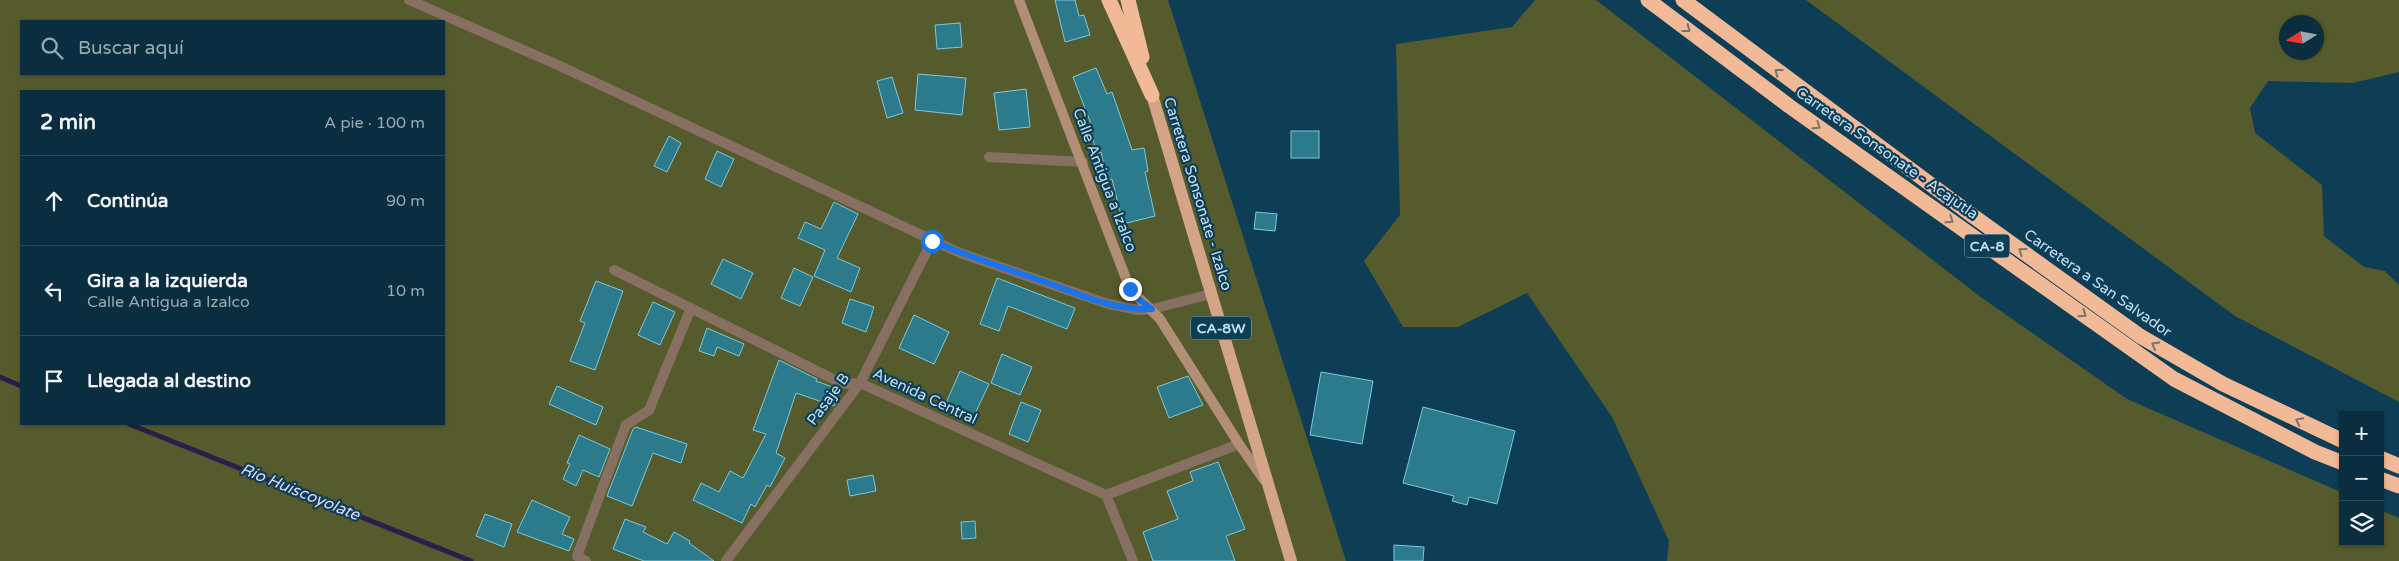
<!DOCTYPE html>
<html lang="es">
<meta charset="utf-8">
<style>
:root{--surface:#0a2e40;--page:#133647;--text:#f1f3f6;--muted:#99a8b1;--line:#2a4a59}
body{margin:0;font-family:"Varela Round",sans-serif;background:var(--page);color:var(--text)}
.controls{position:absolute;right:15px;bottom:15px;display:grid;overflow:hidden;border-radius:0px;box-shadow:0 1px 4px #0004}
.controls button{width:45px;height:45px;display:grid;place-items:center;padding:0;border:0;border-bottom:1px solid var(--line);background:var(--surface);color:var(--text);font:25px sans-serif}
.compass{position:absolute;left:2279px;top:15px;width:45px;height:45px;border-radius:50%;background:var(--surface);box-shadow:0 1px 4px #0004;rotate:259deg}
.stop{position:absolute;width:15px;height:15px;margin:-11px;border:4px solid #1a73e8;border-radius:50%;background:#fff}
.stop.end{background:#1a73e8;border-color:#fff;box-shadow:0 1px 5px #0008}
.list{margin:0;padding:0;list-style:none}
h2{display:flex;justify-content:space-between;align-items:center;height:65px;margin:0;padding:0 20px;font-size:21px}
h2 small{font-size:16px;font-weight:400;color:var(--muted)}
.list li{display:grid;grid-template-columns:32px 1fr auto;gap:15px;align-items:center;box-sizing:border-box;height:90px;padding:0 20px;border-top:1px solid var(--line)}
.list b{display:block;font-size:19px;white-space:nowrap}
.list p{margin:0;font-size:16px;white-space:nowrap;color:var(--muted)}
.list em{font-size:16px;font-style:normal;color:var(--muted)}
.icon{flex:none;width:28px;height:28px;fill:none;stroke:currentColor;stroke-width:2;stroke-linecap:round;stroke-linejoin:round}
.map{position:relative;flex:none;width:2399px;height:561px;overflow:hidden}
.search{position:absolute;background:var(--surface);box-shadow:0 1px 4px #0004;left:20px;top:20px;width:425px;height:55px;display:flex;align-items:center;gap:12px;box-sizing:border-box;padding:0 18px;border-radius:0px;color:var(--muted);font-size:19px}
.panel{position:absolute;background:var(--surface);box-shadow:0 1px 4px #0004;left:20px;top:90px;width:425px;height:335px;border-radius:0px}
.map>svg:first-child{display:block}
.green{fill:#555b2c;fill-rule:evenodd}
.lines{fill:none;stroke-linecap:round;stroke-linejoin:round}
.stream{stroke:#2b1e4b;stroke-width:5}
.building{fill:#2b7b8c;stroke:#7cc9db}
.lane{stroke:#877061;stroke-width:10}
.street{stroke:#877061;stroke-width:10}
.secondary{stroke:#b28e76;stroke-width:10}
.primary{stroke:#d3a586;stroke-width:12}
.highway{stroke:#f1b995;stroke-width:15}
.oneway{stroke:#747572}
.route{stroke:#1a73e8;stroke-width:6}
.labels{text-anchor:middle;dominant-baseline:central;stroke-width:4.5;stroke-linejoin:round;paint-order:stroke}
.shield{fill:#0e3e56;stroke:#8cafc3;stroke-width:1}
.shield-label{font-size:14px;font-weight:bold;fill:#c2e0f2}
.street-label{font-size:15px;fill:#c2e0f2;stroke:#0e3e56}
.water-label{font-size:16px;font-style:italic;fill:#ded8f8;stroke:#0e3e56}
</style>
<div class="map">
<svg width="2399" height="561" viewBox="0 0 2399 561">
<rect width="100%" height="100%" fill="#0e3e56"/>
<g class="green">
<path d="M0,0H1168L1346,561H0ZM21,21H444V74H21ZM21,91H444V424H21Z"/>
<path d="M1535,0H1596L1982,298L2127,399L2343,493V542H2380V510L2399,518V561H1667L1669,541L1612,417L1527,293L1458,327H1403L1364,261L1400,215L1396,44L1512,27Z"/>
<path d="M1806,0H2399V72L2353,83L2268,81L2250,108L2255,133L2322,185L2324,236L2364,267L2385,271L2399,285V402L2235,316ZM2316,22V52H2286V22Z"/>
</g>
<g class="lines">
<g class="stream">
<path d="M0,377L21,386"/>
<path d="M129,424L471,561"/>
</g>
</g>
<g class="building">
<path d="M1055,0H1075L1079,16L1084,15L1090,35L1065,42Z"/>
<path d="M960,23L962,47L937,49L935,25Z"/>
<path d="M1096,68L1107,94L1112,92L1132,150L1144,148L1148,171L1145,172L1155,216L1123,224L1112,179L1107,180L1101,152L1097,154L1090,130L1093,129L1073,77Z"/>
<path d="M918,74L966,78L962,115L915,110Z"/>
<path d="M892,77L903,113L887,118L877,81Z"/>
<path d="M1026,89L1030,127L999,130L994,93Z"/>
<rect x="1291" y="131" width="28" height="27"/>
<path d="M669,136L681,143L667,172L654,166Z"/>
<path d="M717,151L734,159L721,187L705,179Z"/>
<path d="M834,202L858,214L837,258L860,268L851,292L814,276L825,250L798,238L805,222L821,229Z"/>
<path d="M1256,212L1277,214L1275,231L1254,229Z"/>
<path d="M723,259L753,273L741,299L711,284Z"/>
<path d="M794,268L813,277L800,306L781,298Z"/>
<path d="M997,278L1075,308L1067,329L1008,306L999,331L980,324Z"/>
<path d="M596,281L623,291L595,370L570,361L585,323L580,321Z"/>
<path d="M850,299L874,307L866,332L842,323Z"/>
<path d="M653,302L675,312L660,345L638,335Z"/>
<path d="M914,315L949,332L934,364L899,348Z"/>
<path d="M707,328L744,344L739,356L717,347L714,356L699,351Z"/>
<path d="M1002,354L1032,367L1020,395L991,383Z"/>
<path d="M779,360L817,379L816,381L841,390L834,406L796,393L776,453L785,458L770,487L767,485L755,507L751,504L742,523L693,500L701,483L719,492L730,471L743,478L766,434L753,430Z"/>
<path d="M960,371L989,384L974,416L946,403Z"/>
<path d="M1321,372L1373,381L1362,444L1310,435Z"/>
<path d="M1188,376L1203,405L1169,418L1157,387Z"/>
<path d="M557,386L603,407L596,425L549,404Z"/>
<path d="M1021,402L1041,410L1028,442L1009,434Z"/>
<path d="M1423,407L1515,431L1497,504L1469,497L1467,505L1452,501L1454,496L1403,483Z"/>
<path d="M636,427L687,444L681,463L653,453L632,506L607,496L633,429Z"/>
<path d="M579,435L610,449L599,477L583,470L576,486L563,479L570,464L567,463Z"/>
<path d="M1218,462L1245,529L1226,536L1235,561H1153L1143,532L1178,519L1167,491L1193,481L1190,472Z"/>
<path d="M873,475L876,491L850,496L847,480Z"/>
<path d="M532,500L570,517L562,534L574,539L569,551L517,532Z"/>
<path d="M485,514L512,524L504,547L476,536Z"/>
<path d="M625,519L646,527L643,532L667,544L674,532L690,541L689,543L714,561H644L613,549Z"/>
<path d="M975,521L976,538L962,539L961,522Z"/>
<path d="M1394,545L1424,547L1423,561H1394Z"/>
</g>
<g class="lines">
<path class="lane" d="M577,556L626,425L649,410L691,308"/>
<g class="street">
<path d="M409,0L560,66L960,253L1108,304L1139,310L1152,309L1211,294"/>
<path d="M989,157L1083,162"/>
<path d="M614,270L843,384L860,383L1106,495L1133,561"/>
<path d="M1106,495L1239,444"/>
<path d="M577,556L586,561"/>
<path d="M726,561L860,383L932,241"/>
</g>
<path class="secondary" d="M1019,0L1130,289L1160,319L1239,444L1264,480"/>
<path class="primary" d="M1152,95L1291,561"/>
<g class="highway">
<path d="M1109,0L1152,95"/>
<path d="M1128,0L1142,57"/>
<path d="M1648,0L1789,106L2174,379L2315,452L2343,463"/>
<path d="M1683,0L1973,216L2140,336L2223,384L2343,441"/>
<path d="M2380,458L2399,466"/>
<path d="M2380,479L2399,486"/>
</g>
</g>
<defs><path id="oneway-chevron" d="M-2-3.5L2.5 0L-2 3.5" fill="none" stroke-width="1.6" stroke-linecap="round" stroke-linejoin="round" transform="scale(1.25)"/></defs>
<g class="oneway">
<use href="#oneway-chevron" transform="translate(1687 29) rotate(37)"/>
<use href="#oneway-chevron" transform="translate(1778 72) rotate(-143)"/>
<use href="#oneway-chevron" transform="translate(1817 126) rotate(35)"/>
<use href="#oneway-chevron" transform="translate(1950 220) rotate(35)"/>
<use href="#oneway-chevron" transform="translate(2022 251) rotate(-144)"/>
<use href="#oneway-chevron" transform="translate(2083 314) rotate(35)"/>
<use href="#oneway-chevron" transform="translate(2155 345) rotate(-150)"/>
<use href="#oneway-chevron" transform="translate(2299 421) rotate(-154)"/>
</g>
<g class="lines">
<path class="route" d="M932,241C970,257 1009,270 1048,283C1081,295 1116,311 1152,309L1137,298L1130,289"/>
</g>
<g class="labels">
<g class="shield">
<rect x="1964.5" y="234.5" width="45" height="23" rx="4"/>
<rect x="1191" y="316.5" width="60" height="23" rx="4"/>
</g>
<g class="shield-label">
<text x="1987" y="246">CA-8</text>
<text x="1221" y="328">CA-8W</text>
</g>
<g class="street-label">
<text transform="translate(1887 153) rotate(35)">Carretera Sonsonate - Acajutla</text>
<text transform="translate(1105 180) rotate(69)">Calle Antigua a Izalco</text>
<text transform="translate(1198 194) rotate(73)">Carretera Sonsonate - Izalco</text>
<text transform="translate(2098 283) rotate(35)">Carretera a San Salvador</text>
<text transform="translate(925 396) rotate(25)">Avenida Central</text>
<text transform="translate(828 399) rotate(-54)">Pasaje B</text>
</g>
<g class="water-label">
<text transform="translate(300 492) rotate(22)">Río Huiscoyolate</text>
</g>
</g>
</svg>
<div class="controls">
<button>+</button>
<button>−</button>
<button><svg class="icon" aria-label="layers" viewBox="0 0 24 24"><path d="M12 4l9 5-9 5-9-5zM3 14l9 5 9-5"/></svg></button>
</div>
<svg class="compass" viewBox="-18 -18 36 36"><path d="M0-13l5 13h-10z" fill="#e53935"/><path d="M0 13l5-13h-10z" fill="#99a8b1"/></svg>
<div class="stop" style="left:932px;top:241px"></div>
<div class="stop end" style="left:1130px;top:289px"></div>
<div class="search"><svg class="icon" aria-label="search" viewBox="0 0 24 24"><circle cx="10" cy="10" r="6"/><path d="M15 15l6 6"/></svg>Buscar aquí</div>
<section class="panel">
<h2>2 min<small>A pie · 100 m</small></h2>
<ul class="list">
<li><svg class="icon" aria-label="ahead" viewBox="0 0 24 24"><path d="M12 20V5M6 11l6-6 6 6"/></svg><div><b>Continúa</b></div><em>90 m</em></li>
<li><svg class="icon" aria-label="left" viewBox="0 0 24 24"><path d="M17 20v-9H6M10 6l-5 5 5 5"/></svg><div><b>Gira a la izquierda</b><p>Calle Antigua a Izalco</p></div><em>10 m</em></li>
<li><svg class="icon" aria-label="arrive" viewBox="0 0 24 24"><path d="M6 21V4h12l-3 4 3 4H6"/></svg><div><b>Llegada al destino</b></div></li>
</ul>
</section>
</div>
